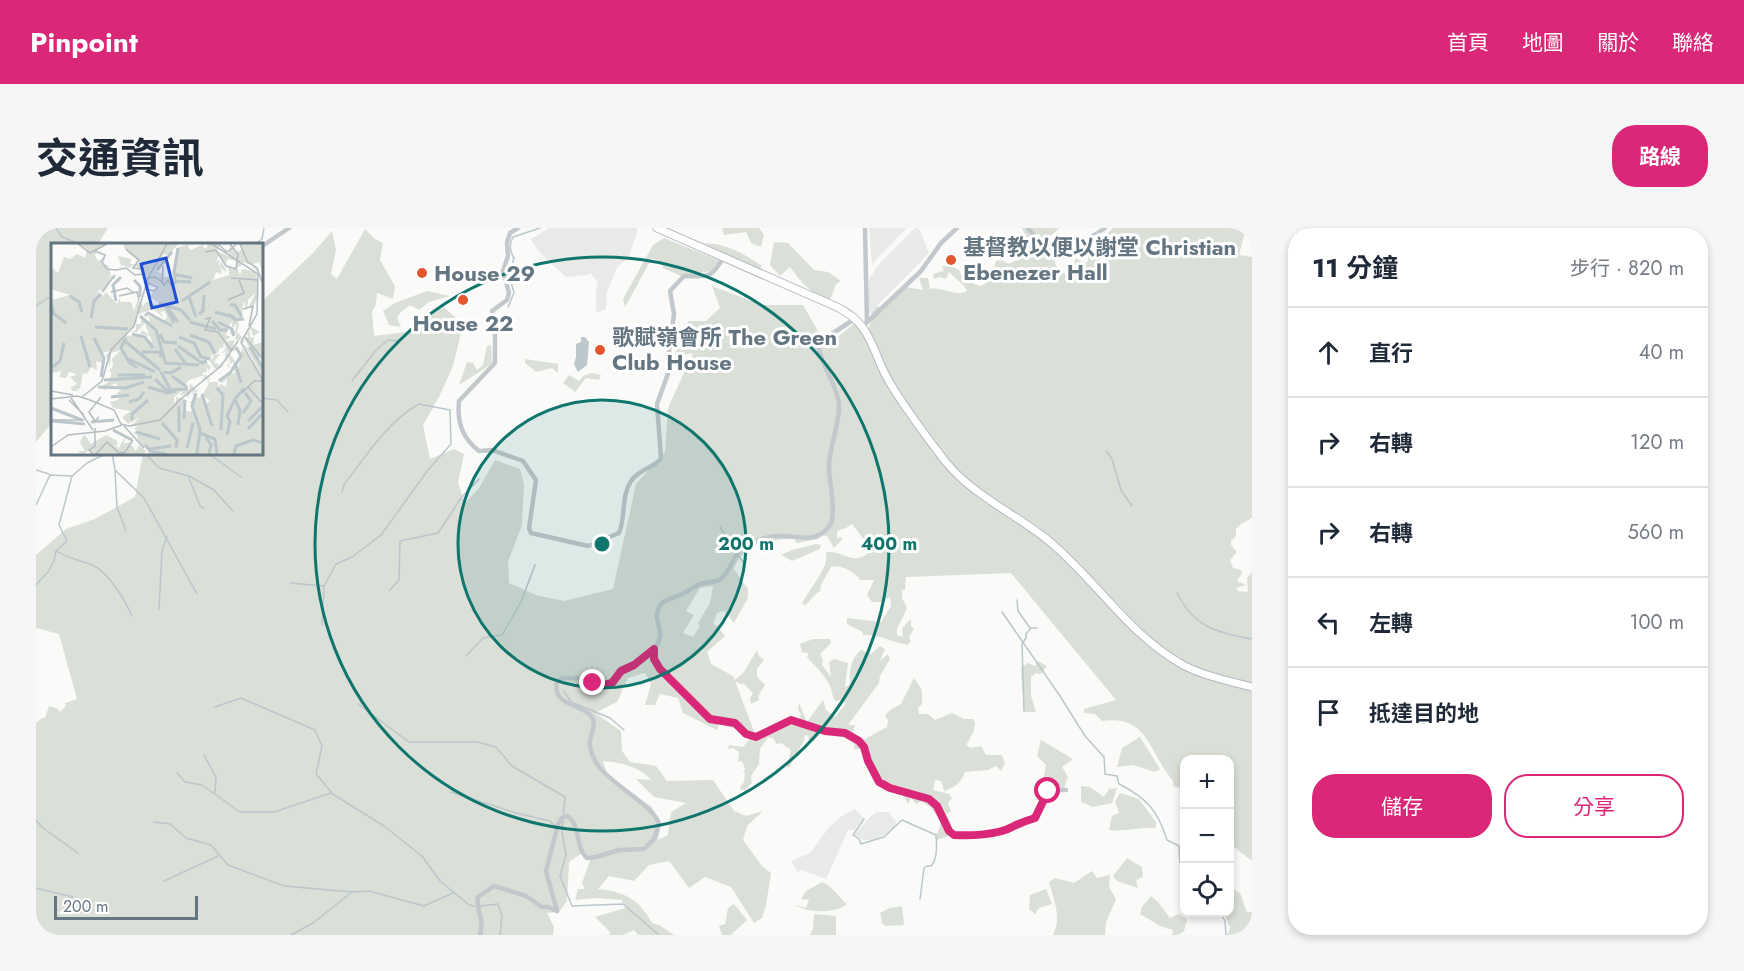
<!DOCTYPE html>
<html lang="zh-TW">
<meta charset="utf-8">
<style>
:root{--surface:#fff;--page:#f6f6f7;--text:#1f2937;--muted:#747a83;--line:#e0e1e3;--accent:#db2777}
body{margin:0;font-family:Jost,"Noto Sans TC",sans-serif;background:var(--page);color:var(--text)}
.controls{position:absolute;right:18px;bottom:18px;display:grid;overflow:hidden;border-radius:12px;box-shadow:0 3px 9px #0003}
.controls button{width:54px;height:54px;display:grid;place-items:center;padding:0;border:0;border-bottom:2px solid var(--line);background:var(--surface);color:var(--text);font:30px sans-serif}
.scale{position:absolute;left:18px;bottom:15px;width:144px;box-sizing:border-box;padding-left:6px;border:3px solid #657683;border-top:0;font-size:16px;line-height:21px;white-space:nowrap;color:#657683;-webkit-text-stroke:4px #fff;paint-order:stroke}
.stop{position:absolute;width:18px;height:18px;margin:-14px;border:4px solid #db2777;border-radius:50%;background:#fff}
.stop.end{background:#db2777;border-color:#fff;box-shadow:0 2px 6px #0008}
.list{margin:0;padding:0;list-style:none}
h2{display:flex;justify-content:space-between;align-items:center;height:78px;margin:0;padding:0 24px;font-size:26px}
h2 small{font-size:20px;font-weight:400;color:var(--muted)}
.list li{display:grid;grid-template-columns:39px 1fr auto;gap:18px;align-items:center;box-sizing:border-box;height:90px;padding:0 24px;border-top:2px solid var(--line)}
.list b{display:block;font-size:22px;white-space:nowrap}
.list em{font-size:20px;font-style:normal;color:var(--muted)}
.actions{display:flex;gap:12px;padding:18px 24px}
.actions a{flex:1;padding:14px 0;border:2px solid var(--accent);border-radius:24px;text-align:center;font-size:21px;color:var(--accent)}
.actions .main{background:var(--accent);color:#fff}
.icon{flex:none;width:33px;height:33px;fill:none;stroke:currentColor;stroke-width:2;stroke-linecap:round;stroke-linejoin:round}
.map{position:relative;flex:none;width:1216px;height:707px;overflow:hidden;border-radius:24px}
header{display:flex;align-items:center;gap:36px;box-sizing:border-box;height:84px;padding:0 30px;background:var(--accent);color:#fff}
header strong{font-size:28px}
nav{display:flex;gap:33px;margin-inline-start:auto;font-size:21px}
.intro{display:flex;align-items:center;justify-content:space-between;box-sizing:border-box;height:144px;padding:0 36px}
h1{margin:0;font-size:42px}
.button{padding:15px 27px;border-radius:24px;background:var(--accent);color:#fff;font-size:21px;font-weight:700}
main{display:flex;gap:36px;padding:0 36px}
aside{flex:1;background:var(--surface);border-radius:24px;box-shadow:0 3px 9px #0003}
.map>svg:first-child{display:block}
.built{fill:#e8e9e9}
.green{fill:#dadfd7;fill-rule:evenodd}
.water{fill:#bbc7cb}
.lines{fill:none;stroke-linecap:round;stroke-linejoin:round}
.stream{stroke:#bbc7cb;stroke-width:1.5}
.secondary-casing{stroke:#b3babf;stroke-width:9}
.street{stroke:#c3c8cc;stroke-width:4.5}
.secondary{stroke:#fff;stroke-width:7}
.route{stroke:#db2777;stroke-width:8}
.ring{fill:none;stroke:#0f766e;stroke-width:3}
.poi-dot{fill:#e4572e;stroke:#fff;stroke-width:2}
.labels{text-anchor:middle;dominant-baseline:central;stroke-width:6;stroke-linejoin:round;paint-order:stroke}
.poi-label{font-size:22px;font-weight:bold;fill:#657683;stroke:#fff;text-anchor:start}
.inset-river{fill:none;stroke:#bbc7cb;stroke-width:3}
.inset-road{fill:none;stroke:#b5bdc2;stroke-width:1.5}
.view{fill:#1d4ed8;fill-opacity:0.15;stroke:#1d4ed8;stroke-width:3}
.inset-edge{fill:none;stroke:#657683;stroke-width:3}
.centre{fill:#0f766e;stroke:#fff;stroke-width:3}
.ring-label{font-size:18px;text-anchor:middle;font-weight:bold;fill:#0f766e;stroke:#fff;stroke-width:6;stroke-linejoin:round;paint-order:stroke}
</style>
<header>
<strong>Pinpoint</strong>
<nav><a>首頁</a><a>地圖</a><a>關於</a><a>聯絡</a></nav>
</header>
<div class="intro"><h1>交通資訊</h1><a class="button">路線</a></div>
<main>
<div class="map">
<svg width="1216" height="707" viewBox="0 0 1216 707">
<rect width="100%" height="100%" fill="#fafaf8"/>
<g class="built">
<path d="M513,0H601V6L592,30L582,38L571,63L570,81L560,85V62L562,54L554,45L551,47L530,49L504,25L497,15L495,11Z"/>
<path d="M833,0H871L836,36Z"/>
<path d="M879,0H883L893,25L832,87L833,51L844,35Z"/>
<path d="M819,581L828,590L818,602H812L790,651L766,642L762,644L755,633L774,625L794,598L806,588Z"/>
<path d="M841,584H853L856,589L859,591L860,598L848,607L837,612H827L818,607L834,589Z"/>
</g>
<g class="green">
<path d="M0,0H72L62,16H16V195L0,214Z"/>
<path d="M686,0H723L728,7L725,19L715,15L710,4L688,7Z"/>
<path d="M986,0H1024L1013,9L1015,13L1012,18L1018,26C1017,44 1031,47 1046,52L1048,43L1038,38L1039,31H1042L1049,37L1052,32V24L1058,22L1063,24C1065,32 1065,38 1061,45L1069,50L1070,45L1068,43L1072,37L1069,22L1063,19L1065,14L1069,13L1072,5L1077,0H1210L1203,27L1216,29V290L1205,296L1200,301V308L1195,313V317L1201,324L1194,332L1197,340L1205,342L1206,345L1201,353L1210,357L1200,360L1202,363L1212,364L1211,350L1216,344V633L1198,619L1194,620V532H1148V561L1137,558V553C1112,524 1113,486 1066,493L1059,486L1048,485V481L1080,472L975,345L870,349L869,362H866V370L871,380L861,401V407L867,409L866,400L875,391V398L878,401L873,409L875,413L872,417C855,414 844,406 826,407L827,404L811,396V390L845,394L855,378L854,369L844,374H836L831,367L838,352H824C819,344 804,336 795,339L785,357L784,363C777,367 775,373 769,377L766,376C772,362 794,339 790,325L792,324C811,323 816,340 836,322L816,296L810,300L801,303V310L805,309L806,312L798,320L791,308L786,307L782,311L761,315L758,311C733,311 707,315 698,341L712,361V370L698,395L688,383L681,385L677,396L681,398L689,408L671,424L675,436L697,448L699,452L708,444L721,422L723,428L728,432L721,441V449L729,457L722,468L723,472L715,476L714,470L717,465L708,456H704L699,453L719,506L763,492L765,486L762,482L763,475L771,494L787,472L790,482L799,489L809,477L808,472L799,473C796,468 796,463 794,458C789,447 779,438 771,429L773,425L766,424L764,416L777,411H794L795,415L784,426L787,432L786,437L795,449L793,434L798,431L812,435L809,459L814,457C813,444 814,431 825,422L835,426L844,418L849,421L844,433L852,426L854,431L844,448L843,455L812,497H819L817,505L827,512L851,499L852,492L849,488L854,482L865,476L878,450L886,462V476L882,480L883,486H892L899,492L916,485L928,491H937L939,495L938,503L930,517L935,520L945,518L950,527H966L969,535L965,543L960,538L952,542L929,544C925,555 919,559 908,563L905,553L899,552L897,562L913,566L916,570L912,575L915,583L910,586C917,595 914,598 912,608L901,612L899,607L902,604L905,594L895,580L885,573L880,576L875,570L872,576L867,567H861L855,555L843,554L831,538L826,521H818L819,513C806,501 795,505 779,506V512L776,514L773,513L772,508L769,507C768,518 758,527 754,539H751L755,522L745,515L741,516L737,510L732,509L724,521L723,536L715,548L716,555L709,562H705L704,559L708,554L709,545H707L709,541L706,533L702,534L703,524L697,520L692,521L693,517L707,519L718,506L683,496L681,502L647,485L642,470L624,466L619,477H609L615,456L609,445L592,450L581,474L559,485L585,503L586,523L594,534L620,538L631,553L677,552L698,583L710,588L727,583L711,598L707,612L726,638L735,645L730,677L726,690L718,695L695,659L669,649L653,660L633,633L613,637L598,653L573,648L562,661C589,664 603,671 616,695L623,697L638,707H602L598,702L587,707H573L574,704L559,689L589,680L586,672L561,670L539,672L542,661H549L546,655L555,630L546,625L533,634L531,673L523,684L511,685L518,699L517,707H0V495L6,490H9L13,478L22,481L24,484L30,478L29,475L41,471L23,406L0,400V327L30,301L59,291L99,269L107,225H225V74L277,25L296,3L300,22L295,46L301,51L329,1L339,11L347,15L344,32L359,58L357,71L341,65L340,76L336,84L338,108L370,104L408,79L427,97L417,138L403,169L387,197L394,231L418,221L428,226L422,255L429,275L443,260L459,232L484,241L488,256L486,297L472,334L473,355L500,367L528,373L577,361L600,256L629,224L632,180L657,125L637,130L652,93H670L684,80L676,58L726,77H767L783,105L793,116L818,96L827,106L832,101L837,90L835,85L840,79L848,78L870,59L887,62L883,50H892L894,61C908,58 919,70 931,63L928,58L913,44L910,51L903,49L898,51L897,46L908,43L906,38L916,39L923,42L925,46L936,51L938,56L945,58L949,56L954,45L950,46L953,41L958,39L960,33L966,32L972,36L995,26L989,16V12L1004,19V6H1000L991,11ZM677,358L674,375L662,395L664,398L657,409L647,405L658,387L650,383L664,360ZM567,533C583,534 605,539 615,552L600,551L618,569L650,575L635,584L632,607L622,612L625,596L616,579L572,549Z"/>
<path d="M628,10L684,33L675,43L645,48L627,40V35L616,30L589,79L587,71L617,17Z"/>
<path d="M738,14L752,15L778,42L792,44L805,53L800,56L794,72C775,66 765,54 754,39L744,48L734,37Z"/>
<path d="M668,15C691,16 707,25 726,38L723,42L691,28Z"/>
<path d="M391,63L414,68L393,74L383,82L374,77L364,85L361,90L365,99L353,97L347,83L359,75Z"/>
<path d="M455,117L456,135C445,144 434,149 423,157L431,134L437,135L441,142L447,137L451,118Z"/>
<path d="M489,131L522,136V145L516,140L500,144L489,135Z"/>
<path d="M555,145L565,147L563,152L550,150L539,164L527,155L533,147L543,153L547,148Z"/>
<path d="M780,316L785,317L784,321L756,333L745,327L756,322Z"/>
<path d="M1002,433L1011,438L1005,446L1000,445L995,449V468L1000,484H987C989,468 985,455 985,440L992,435L999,438Z"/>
<path d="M1104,509L1124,541L1119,544L1097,537L1081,539L1086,520Z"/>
<path d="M1005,512L1037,531L1026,539L1032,549L1028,560L1006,557L1010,537L1001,528Z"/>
<path d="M1045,558L1054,559L1068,569L1073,561L1081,560L1076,575L1057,579L1045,574Z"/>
<path d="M1084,565L1103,571L1120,594V600C1104,599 1089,604 1073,602L1076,588L1083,585L1079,573Z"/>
<path d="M1091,630L1106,639L1107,649L1100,652L1102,660L1081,653L1077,648Z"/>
<path d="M1056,643L1061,650L1074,647L1073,659L1080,671L1070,694L1069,707H1017C1026,690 1018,672 1013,654L1019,650L1038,655Z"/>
<path d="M786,654C796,657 802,669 811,676C799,686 772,685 759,677L770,680L773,672L765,671L770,663Z"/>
<path d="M1194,659L1204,665L1211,684H1216V707H1191L1194,700L1188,685L1194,684Z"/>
<path d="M1010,661L1016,676L1003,680L999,686L993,681L994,667Z"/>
<path d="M1115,668L1122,674L1134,690L1143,686L1151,691L1148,703L1142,707H1136L1137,702L1124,698L1104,686L1106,679Z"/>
<path d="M698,676L711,692L695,707H686L683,698L689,696L692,680Z"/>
<path d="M866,678L868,697L849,698L846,695L844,685L854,680Z"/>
<path d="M778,686L800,688V707H774L777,701Z"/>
</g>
<path class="water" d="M545,109H549L553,114L551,137L542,144L538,136L540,129V116L545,114Z"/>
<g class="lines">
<g class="stream">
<path d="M20,0L26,9L43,16"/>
<path d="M219,16L226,11L228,0"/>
<path d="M0,78L12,70L16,69"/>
<path d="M472,79L478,65L473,47L478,30C474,24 473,16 477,9L504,0"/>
<path d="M316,153L340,122L352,112L361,113"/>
<path d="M225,170L241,172L252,184"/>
<path d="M1070,223L1076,231L1085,262L1096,278"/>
<path d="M76,225L79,242L108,270L161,366"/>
<path d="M172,225L205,249"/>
<path d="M110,226L123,240L153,248L178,262L197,283"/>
<path d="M0,242L13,246"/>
<path d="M79,243L81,279L90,303"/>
<path d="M36,248L51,235L71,225"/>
<path d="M153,250L164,278L168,280"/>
<path d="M0,277L14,247L35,248"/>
<path d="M684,299L700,323"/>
<path d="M21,323C34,332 47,332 60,339C74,347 90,374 96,388"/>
<path d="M702,327L707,334"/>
<path d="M254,355L288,358L300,336L316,329L345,307L392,242L415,216L414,182L383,176C351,194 330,228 308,257L306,264"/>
<path d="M0,357L12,344L18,333L20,323L31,313L23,297L36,248"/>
<path d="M353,363L363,352L364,313L402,305L425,270L443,251"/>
<path d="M1141,365C1158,399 1181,405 1216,411"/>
<path d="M981,372L982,383L994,400"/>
<path d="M123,381L126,323L131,308"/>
<path d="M966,384L1024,468L1049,508L1068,529L1069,546L1081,548L1083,556C1111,570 1122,583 1131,612L1143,618L1144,634L1148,641"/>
<path d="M286,397L288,359"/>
<path d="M430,428L447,410L466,407L485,374L499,337"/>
<path d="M528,463L535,474L574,490L588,502"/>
<path d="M322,476L373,514H441L460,519L476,538L529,569L526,604L530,627L524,648L536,678L587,676L623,707"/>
<path d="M179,479L205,470L279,502L286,518L280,546L295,564"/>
<path d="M988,482L986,416L990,410V406L995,400H1001"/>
<path d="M168,527L180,549L179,565"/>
<path d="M141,545L149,554L166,557L204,584H238L295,565L348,598L386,628L404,653L433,677L439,678"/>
<path d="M415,564L480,585L514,593L519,598"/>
<path d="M828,591L817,607L823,611L825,616L848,609L866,592L900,607C901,617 902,631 895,638H891L888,640L884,671"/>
<path d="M0,592L7,600L42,625"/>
<path d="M118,594L134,596L150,610L175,617L192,637L248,658L316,664"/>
<path d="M128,653L182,628"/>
<path d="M0,660L37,669"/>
<path d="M444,678L462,676L466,688L464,707"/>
<path d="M1184,684L1189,693L1190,707"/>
<path d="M255,707L277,695L316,664L333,663L388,678L417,665"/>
</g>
<g class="secondary-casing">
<path id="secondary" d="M621,0L801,79C838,97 835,124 854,155C870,182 890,208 909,233C936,267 980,286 1013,313C1060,352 1093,407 1147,437C1168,448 1193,453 1216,459"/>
</g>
<g class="street">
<path d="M482,0L474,5L471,15L472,28L467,43L473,65L471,72L456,83L459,94V135L423,173C421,194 426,210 443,223L456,222L487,233L500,252L493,300L495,305L552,318L583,305C590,288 585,268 595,253C602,241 621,239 625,230L621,176L633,143L632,131L638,86L634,63L648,48C670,48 675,52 687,30"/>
<path d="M829,0L831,94"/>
<path d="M992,0C997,6 1004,18 1011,22C1025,29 1058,8 1069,0"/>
<path d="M225,19L253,0"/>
<path d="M820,90L788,111L783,120C786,140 801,156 803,176C804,197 793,218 793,239C793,254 801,287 794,297C782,315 767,309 749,308C738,307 724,311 713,315C698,321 697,340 686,350C679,356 672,353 664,356C659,358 654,362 648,365C638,371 623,370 621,386C620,393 625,401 624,408C621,425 610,423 624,441L673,491L699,495L710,506L720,509L755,492C765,494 773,498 782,501C797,505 819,502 828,519C833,530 833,544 842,553C855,567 880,562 895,573C907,581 907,597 918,607L945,606L974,601L983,594L1001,588L1010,564L1015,562H1030"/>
<path d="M827,98L885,43L905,15L921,0"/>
<path d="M521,683L510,643L522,596L526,590L531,588C545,596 539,620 551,630L560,629L583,622L608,621L618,611L623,596C619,579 576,556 563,539C558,532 553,521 554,513C555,503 562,495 554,487C542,475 516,477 521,454L526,450H546L562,456H575L579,453L585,443L598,437L618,421"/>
<path d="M444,707C449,688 439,683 442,669L458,658L490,668L506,679H512L521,683"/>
</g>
<use href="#secondary" class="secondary"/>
</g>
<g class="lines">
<path class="route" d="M557,455L568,457L576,455L585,443L598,437L618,421V431L624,441L674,491L699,495L710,506L720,509L755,492L789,503L809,505L823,513L828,519L832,533L843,554L854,560L893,571L901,578L913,603L918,607C933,608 962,607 976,599C984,595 989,593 999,590L1012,563"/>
</g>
<circle cx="566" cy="316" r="144" fill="#0f766e" fill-opacity=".12"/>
<g class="ring">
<circle cx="566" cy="316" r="144"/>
<circle cx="566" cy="316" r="287"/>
</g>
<g class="poi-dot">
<circle cx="915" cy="32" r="6"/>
<circle cx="386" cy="45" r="6"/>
<circle cx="427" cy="72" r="6"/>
<circle cx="564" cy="122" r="6"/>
</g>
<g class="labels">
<g class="poi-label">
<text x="927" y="19">基督教以便以謝堂 Christian<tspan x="927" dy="25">Ebenezer Hall</tspan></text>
<text x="398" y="45">House 29</text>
<text x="427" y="95" text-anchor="middle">House 22</text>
<text x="576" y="109">歌賦嶺會所 The Green<tspan x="576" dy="25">Club House</tspan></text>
</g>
</g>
<g transform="translate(15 15)">
<rect width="212" height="212" fill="#fafaf8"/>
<path d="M27,1H57L46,6L44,13L47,18L55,14L51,21L57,22L60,32L56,35L62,32L65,36H60L54,48L49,47L53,45L46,48L52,53L55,49L66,61L69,55V59H80L83,68L87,56L92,63L95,59L112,63L98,53L109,43L98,40L99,44L95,43L92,40L96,34L93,29L90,32L93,28L82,22L78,25L71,22V26L67,13L80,16L79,21H91L75,8L72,1H127L118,12L112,11V17L105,27L111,31V25L113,26V34L120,33L119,38L124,31L121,29L128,4L139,1L137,4L140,7L153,1L152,4L155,6L157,1H169L166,8L177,13L180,2L185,10L191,6L188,1H211V27L208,19L202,21L209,32L201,22L187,18L192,21L186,25L189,32L191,26L205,29L208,52L201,66L198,63L205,49L197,57L196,68L193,59L192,60L191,74L186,77L188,82L186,89L191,94L189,98L184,96L186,90L179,92V84L184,89L186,81L181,85V79L176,85L175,92L180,94L173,99L183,97L182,106L183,103L187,106L175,111H179L184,118L179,121L178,114L175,119L174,111L176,107L170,111L175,105L173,100L172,105H168L167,110H163L160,113L159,115L161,118L160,114L163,116L162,112L169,111L163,119L169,122L172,118L171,124L164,126L156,114L154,118L160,124L158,128L155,123L156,128L150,131L156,132L157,137L159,132L158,139H167V144L170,141L175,144L176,136L171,140L168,139L176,135L175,128L176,132L184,130L182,124L178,125L176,122L177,120L179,125L183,122L187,128L191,104L208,126L193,102L198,105L194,96L192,101L191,98L198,93L195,91L199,83L209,89L202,93L200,86L198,88L200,95L203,94L202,102L211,99V116L207,115L212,124L211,211H96L99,208L88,200L85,189L84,192L82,189L85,188L89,189L83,186L87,182L79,184L89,174L77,181L71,174L80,168L62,165L59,159L67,157L69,152L65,151L70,147L64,140L54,147L50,144L60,137V128L57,129L62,123L61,116L70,107L60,110L59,124L55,112L59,108L51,110L52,120L45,118L46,127L40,124L36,131L32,130L29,146H21H24L28,148H22L19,145L26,141L19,134L25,132L23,130L18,129L15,135L8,134L11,128L0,130L1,57L19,52L0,46V24L7,30L13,14L19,16L26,11L34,15L36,6ZM168,12L174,21L177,16L185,18V23L182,27L178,24V32L162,37L165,29L171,31L169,24L172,27L176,29L170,18L168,24V17L165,19ZM102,66L113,75L109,69L114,68L116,75L112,78L97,73L99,79L90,76V81H85V87L80,89H86L94,80L98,92L91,87L89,91L99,93L101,99L90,92L76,93V88L83,86H81L86,78V81L85,72ZM154,132L150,139L155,136L158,140L151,153L159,157L155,161L151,154L146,155L147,151L144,155L142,148L146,149L149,145L146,148L139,140L138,147L131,144H138L134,142L138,137ZM132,147L129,153L138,149L135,151L136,155L141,149L144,156L138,160L142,161L140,169L131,167L134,156L125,154V159L123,160V154ZM68,190L75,192L73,201L78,199L85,208L88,202L95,208L93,211H43L38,207L32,211L26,208H34L29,200L33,191L40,201L55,192L65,197L67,202H63L68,205L74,194Z" fill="#dadfd7" fill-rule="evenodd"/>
<path class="inset-river" d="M124,23L123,31L141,35M124,23L127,5M106,27L121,9M124,32V38L140,39M83,37L89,43V54M19,53L28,59L31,69M138,54L145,74M65,58L62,42L70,34M131,58L159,39M108,60L115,64L123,80M110,61L130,67L139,77M179,62H184L191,74M1,63L3,71L15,80M115,63L127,79M164,69L182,74M148,71L152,68L153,52M177,71L185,77L193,76M89,73L105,87L114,118M94,73L97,70L121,83M40,75L43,58L50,51M161,78L169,87H177M139,79L165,86M167,79L181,86L183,93M44,84L77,86M81,91L94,94L102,105M109,91L113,99L126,100M139,92L158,99L164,111M30,93L39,124M128,94L143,100L150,114L159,116M43,95L53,115L50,134M75,95L70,105L78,119L86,125M75,99L109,127M127,103L151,120L156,118M199,104L212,125M124,106L135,121M91,109H109L110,114M78,116L104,129M184,119L190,140M113,120L148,122M2,124L9,118L13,100M110,129L119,146M113,129L120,130L130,124M67,132H94M121,133L136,144M104,136L115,147L137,146M53,137L101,134M168,138L179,130L190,113L185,104M47,144L75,145L93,139M97,144L117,150L125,148M166,145L172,152L170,187M145,150L141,163L149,186L146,211M151,151L161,183M60,154L78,152M78,159L88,156L93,149M128,163V189M0,165L31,177M192,170L200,158L194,150M133,176L134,157M81,177V171L97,157M1,178L34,181M197,178L211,164M40,179L63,177M111,180L126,197L125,205M187,182L189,168L184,156L193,145M197,186L212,170M62,187L81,197M85,189L109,196M149,190L164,196L166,211M176,192L179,178L176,173L184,156M155,194L160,202L158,211M94,202L99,208L115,211M136,205L142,180M99,206L120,203M183,211L185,203L202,197L212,200"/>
<path class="inset-road" d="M27,1L39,10L56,1M161,1L207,31L206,71L190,99L212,138M167,1L176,9L185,2M189,1L197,20M75,6L88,17L82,25L90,26M44,8L54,12L51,19L56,26L65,27M154,9L165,7L175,23L185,26L187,11L179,1M197,19L206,25L211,39M65,27L75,25L84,32L92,31M97,35L104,34L111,39L112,23M180,35L207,37M111,39L113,42L117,37L121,43L127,38M94,46L103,48L107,44L96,40M51,49L64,32M60,49L76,45L82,49M68,53L86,49L88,57M177,57L193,50L188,37M192,66L202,63L198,83M154,76L159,75L154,87L167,89L180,107M193,93L212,116M197,144L212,161M0,148L22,152M191,150L203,138H212M31,154L51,138L60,107L83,83L97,35L116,1M20,155L42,187M0,156L26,153L39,157L63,167L70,181L78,183L109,177L126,160M18,157L33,172M125,160L170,123L187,98M48,174L44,178L38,169L50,154M0,177H33M73,183L93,205M0,204L17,192L54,188L71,182M42,211L38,207L44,203V185M45,211L56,199L68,210L74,209L82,197"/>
<path class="view" d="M115,15L126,59L101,65L90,21Z"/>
<rect width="212" height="212" class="inset-edge"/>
</g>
<circle cx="566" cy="316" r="9" class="centre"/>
<g class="ring-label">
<text x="710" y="322">200 m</text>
<text x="853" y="322">400 m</text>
</g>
</svg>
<div class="controls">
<button>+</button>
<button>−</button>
<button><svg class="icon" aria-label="locate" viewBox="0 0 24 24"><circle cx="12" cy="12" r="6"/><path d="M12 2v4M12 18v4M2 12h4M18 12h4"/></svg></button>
</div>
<div class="scale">200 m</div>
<div class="stop" style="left:1012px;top:563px"></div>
<div class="stop end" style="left:557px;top:455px"></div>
</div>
<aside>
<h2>11 分鐘<small>步行 · 820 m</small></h2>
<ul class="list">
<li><svg class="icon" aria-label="ahead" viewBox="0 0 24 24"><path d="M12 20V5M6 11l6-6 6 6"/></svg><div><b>直行</b></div><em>40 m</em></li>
<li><svg class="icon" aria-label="right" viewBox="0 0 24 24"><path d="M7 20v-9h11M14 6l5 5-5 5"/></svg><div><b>右轉</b></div><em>120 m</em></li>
<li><svg class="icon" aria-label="right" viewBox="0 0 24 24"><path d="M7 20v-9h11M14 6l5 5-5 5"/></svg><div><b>右轉</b></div><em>560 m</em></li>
<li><svg class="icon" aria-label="left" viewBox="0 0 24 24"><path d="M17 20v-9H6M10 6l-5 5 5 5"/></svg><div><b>左轉</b></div><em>100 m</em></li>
<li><svg class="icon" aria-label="arrive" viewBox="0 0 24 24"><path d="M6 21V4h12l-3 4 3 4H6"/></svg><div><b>抵達目的地</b></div></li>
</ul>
<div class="actions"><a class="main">儲存</a><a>分享</a></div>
</aside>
</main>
